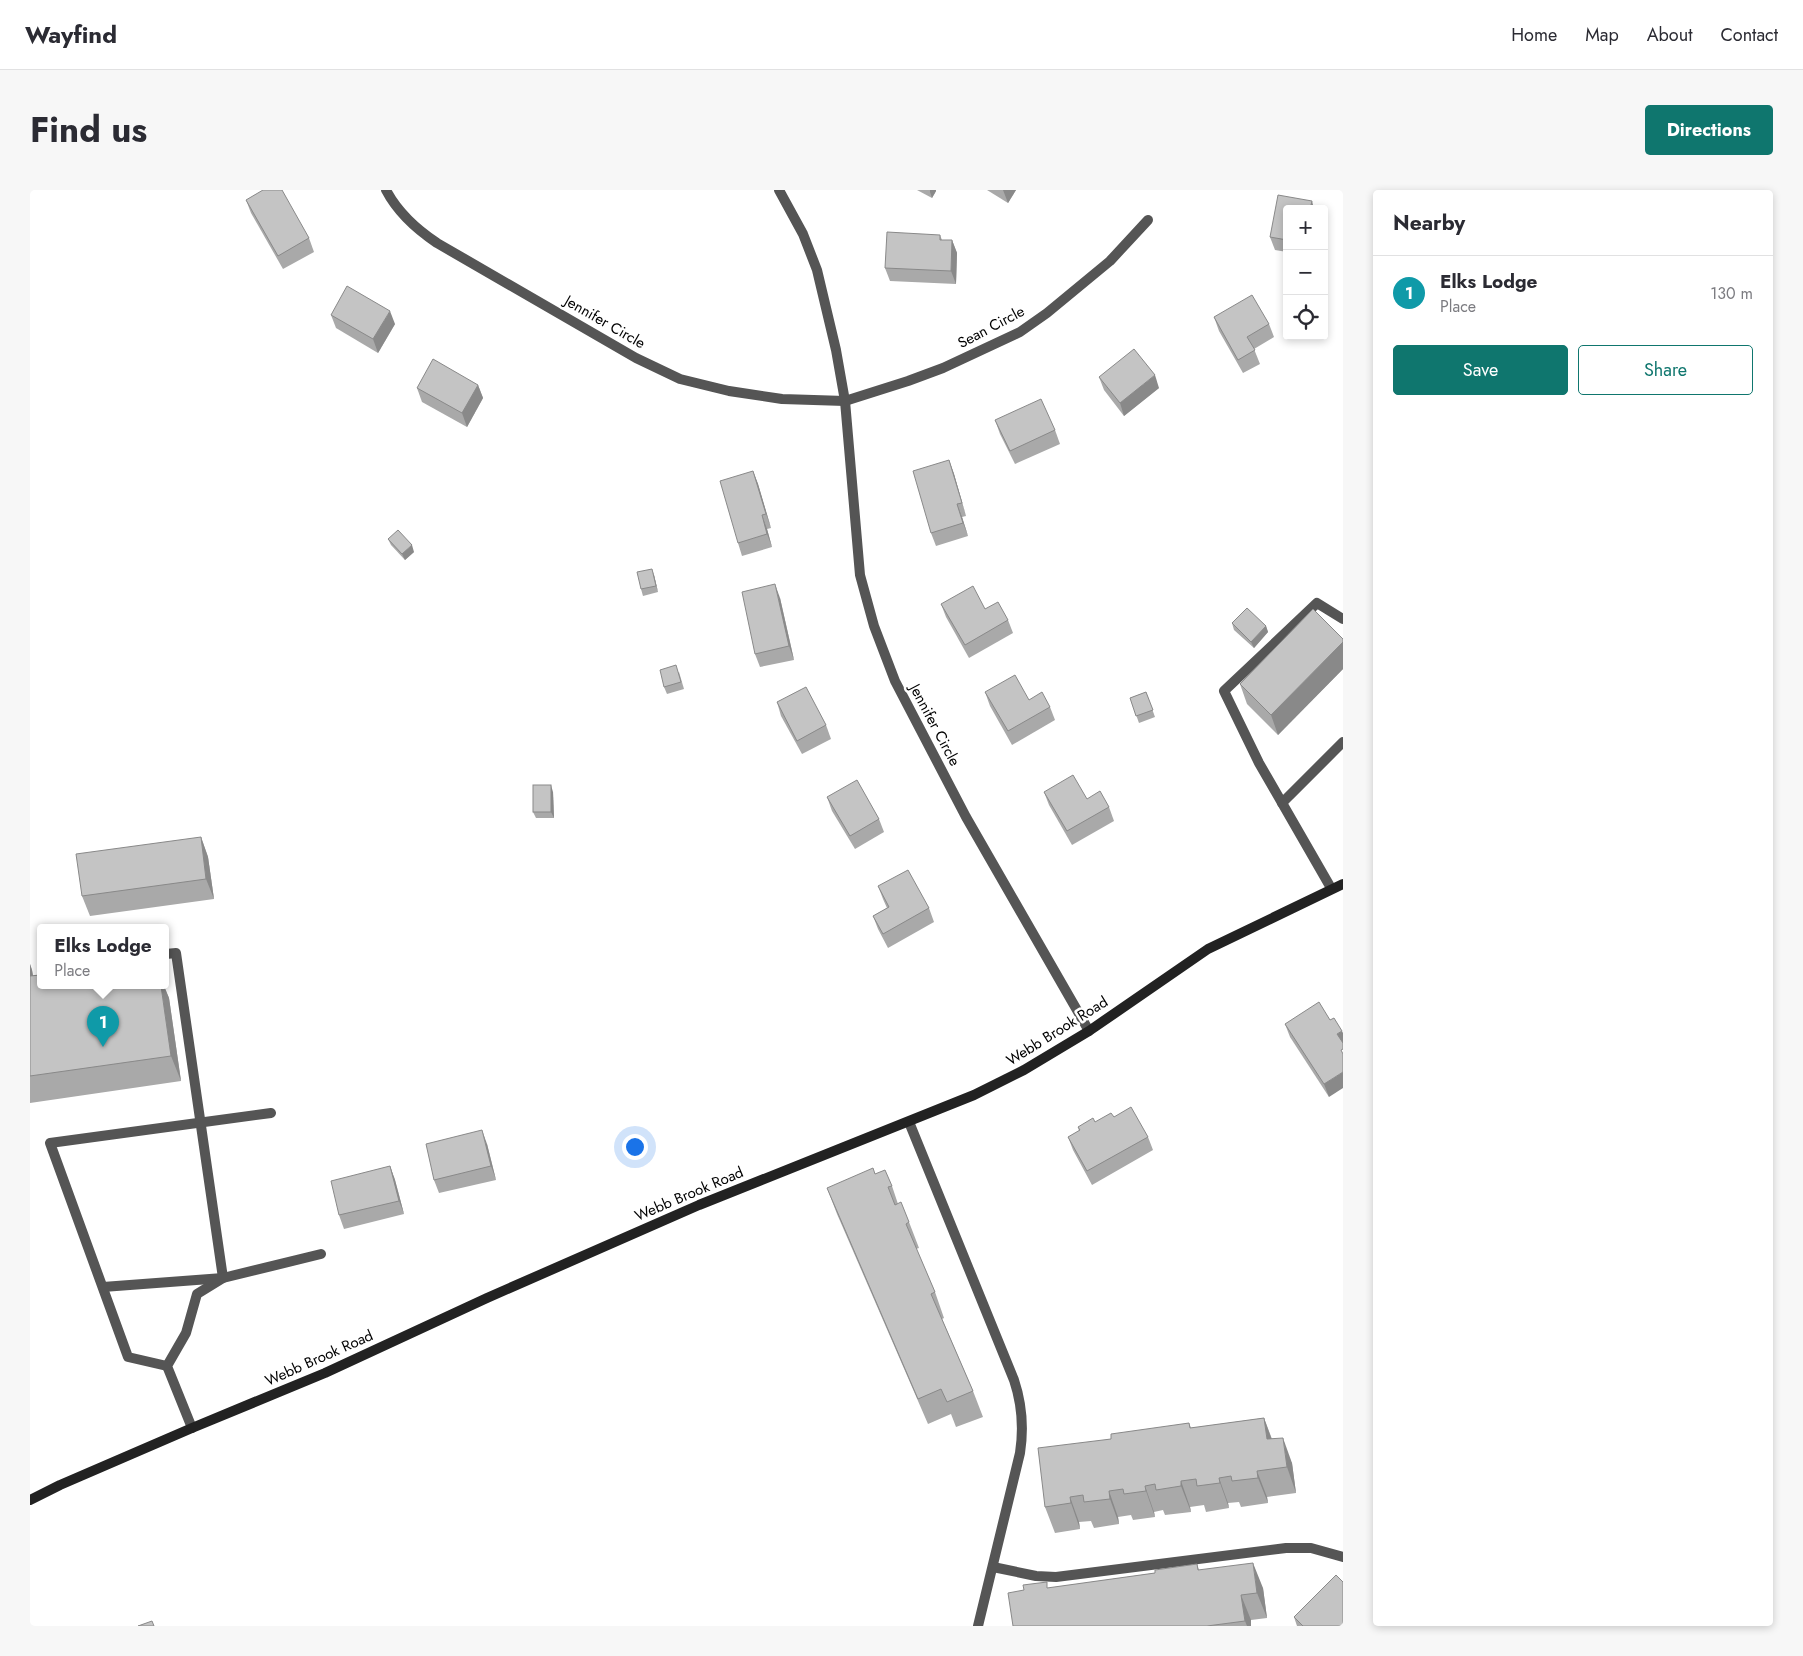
<!DOCTYPE html>
<meta charset="utf-8">
<style>
:root{--surface:#fff;--page:#f7f7f7;--text:#2b2b33;--muted:#7c7c81;--line:#e1e1e2;--accent:#0f766e}
body{margin:0;font-family:Jost,sans-serif;background:var(--page);color:var(--text)}
.controls{position:absolute;right:15px;top:15px;display:grid;overflow:hidden;border-radius:5px;box-shadow:0 2px 8px #0003}
.controls button{width:45px;height:45px;display:grid;place-items:center;padding:0;border:0;border-bottom:1px solid var(--line);background:var(--surface);color:var(--text);font:25px sans-serif}
.you{position:absolute;left:604px;top:956px;width:18px;height:18px;margin:-12px;border:4px solid #fff;border-radius:50%;background:#1a73e8;box-shadow:0 0 0 8px #1a73e833}
.badge{display:grid;place-items:center;width:32px;height:32px;border-radius:50%;background:var(--accent);color:#fff;font-size:16px;font-weight:700}
.pin{position:absolute;translate:-50% -41px;filter:drop-shadow(0 1px 2px #0008)}
.pin::after{content:'';position:absolute;top:26px;width:18px;height:15px;background:inherit;clip-path:polygon(0 0,100% 0,50% 100%)}
.popup{position:absolute;left:7px;top:734px;width:132px;height:65px;box-sizing:border-box;display:grid;place-content:center;border-radius:5px;background:var(--surface);filter:drop-shadow(0 1px 4px #0005);font-size:16px;white-space:nowrap;color:var(--muted)}
.popup b{font-size:19px;color:var(--text)}
.popup::after{content:'';position:absolute;left:50%;top:100%;margin-left:-10px;border:10px solid transparent;border-top-color:var(--surface)}
.list{margin:0;padding:0;list-style:none}
h2{display:flex;justify-content:space-between;align-items:center;height:65px;margin:0;padding:0 20px;font-size:21px}
h2 small{font-size:16px;font-weight:400;color:var(--muted)}
.list li{display:grid;grid-template-columns:32px 1fr auto;gap:15px;align-items:center;box-sizing:border-box;height:75px;padding:0 20px;border-top:1px solid var(--line)}
.list b{display:block;font-size:19px;white-space:nowrap}
.list p{margin:0;font-size:16px;white-space:nowrap;color:var(--muted)}
.list em{font-size:16px;font-style:normal;color:var(--muted)}
.actions{display:flex;gap:10px;padding:15px 20px}
.actions a{flex:1;padding:11px 0;border:1px solid var(--accent);border-radius:5px;text-align:center;font-size:18px;color:var(--accent)}
.actions .main{background:var(--accent);color:#fff}
.icon{flex:none;width:28px;height:28px;fill:none;stroke:currentColor;stroke-width:2;stroke-linecap:round;stroke-linejoin:round}
.map{position:relative;flex:none;width:1313px;height:1436px;overflow:hidden;border-radius:5px}
header{display:flex;align-items:center;gap:30px;box-sizing:border-box;height:70px;padding:0 25px;background:var(--surface);border-bottom:1px solid var(--line)}
header strong{font-size:24px}
nav{display:flex;gap:28px;margin-inline-start:auto;font-size:18px}
.intro{display:flex;align-items:center;justify-content:space-between;box-sizing:border-box;height:120px;padding:0 30px}
h1{margin:0;font-size:35px}
.button{padding:12px 22px;border-radius:5px;background:var(--accent);color:#fff;font-size:18px;font-weight:700}
main{display:flex;gap:30px;padding:0 30px}
aside{flex:1;background:var(--surface);border-radius:5px;box-shadow:0 2px 8px #0003}
.map>svg:first-child{display:block}
.lines{fill:none;stroke-linecap:round;stroke-linejoin:round}
.lane{stroke:#555;stroke-width:10}
.street{stroke:#555;stroke-width:10}
.secondary{stroke:#222;stroke-width:10}
.wall{fill:#a9a9a9}
.shaded-wall{fill:#898989}
.building{fill:#c4c4c4;stroke:#898989}
.labels{text-anchor:middle;dominant-baseline:central;stroke-width:5;stroke-linejoin:round;paint-order:stroke}
.street-label{font-size:15px;fill:#000;stroke:#fff}
</style>
<header>
<strong>Wayfind</strong>
<nav><a>Home</a><a>Map</a><a>About</a><a>Contact</a></nav>
</header>
<div class="intro"><h1>Find us</h1><a class="button">Directions</a></div>
<main>
<div class="map">
<svg width="1313" height="1436" viewBox="0 0 1313 1436">
<rect width="100%" height="100%" fill="#fff"/>
<g class="lines">
<g class="lane">
<path d="M1252,613L1313,552"/>
<path d="M1301,698L1229,573L1194,501L1287,413L1313,429"/>
<path d="M136,764L146,763L193,1088L167,1104L156,1143L137,1176L162,1238"/>
<path d="M879,932L984,1190C992,1214 994,1237 990,1263L948,1436"/>
<path d="M73,1097L193,1088L291,1064"/>
<path d="M137,1176L98,1167L20,953L241,923"/>
<path d="M963,1377L1006,1386L1026,1387L1256,1358H1281L1313,1367"/>
</g>
<g class="street">
<path d="M356,0C368,23 386,39 407,53L606,168L650,189L699,201L752,209L815,211L878,191L913,178L990,142L1017,123L1080,71L1118,30"/>
<path d="M749,0L773,44L787,80L806,160L815,211L830,385L844,436L865,491L936,627L1059,841"/>
</g>
<path class="secondary" d="M0,1310L30,1295L162,1238L295,1183L457,1108L669,1015L944,905L994,880L1059,841L1178,759L1313,694"/>
</g>
<g class="wall">
<path d="M887,0H906V1L902,8Z"/>
<path d="M957,0H986L978,13Z"/>
<path d="M216,10L279,48L284,62L253,79L221,23Z"/>
<path d="M1257,19V62L1245,60L1240,47Z"/>
<path d="M910,45L912,50H922L927,63L926,94L860,91L855,78Z"/>
<path d="M301,125L365,134L348,163L306,138Z"/>
<path d="M1184,127L1239,134L1244,147L1224,159L1230,174L1213,183L1189,141Z"/>
<path d="M1069,187L1129,198L1094,226L1074,200Z"/>
<path d="M448,195L453,208L437,237L392,212L387,198Z"/>
<path d="M965,230L1025,240L1030,254L985,274L970,244Z"/>
<path d="M919,270L924,284L936,326L932,327L938,346L906,356L901,343Z"/>
<path d="M723,281L728,294L741,338L737,339L742,357L712,366L708,353Z"/>
<path d="M358,349L384,362L375,370L361,355Z"/>
<path d="M624,385L628,402L613,406L611,399Z"/>
<path d="M750,408L764,470L730,477L725,464Z"/>
<path d="M911,414L955,419L978,430L983,443L939,468L916,427Z"/>
<path d="M1202,433L1236,436L1238,442L1224,458L1204,440Z"/>
<path d="M1313,449V479L1248,545L1217,514L1210,494Z"/>
<path d="M649,482L654,499L637,504L634,497Z"/>
<path d="M955,502L999,510L1020,517L1025,530L982,555L960,516Z"/>
<path d="M1116,502L1125,527L1109,533L1100,508Z"/>
<path d="M747,512L796,535L801,549L772,564L751,526Z"/>
<path d="M523,602L524,628H506L503,622Z"/>
<path d="M1014,602L1057,609L1079,617L1084,631L1042,655L1019,615Z"/>
<path d="M797,607L849,629L854,642L825,659L802,621Z"/>
<path d="M171,647L178,667L184,709L60,726L52,706Z"/>
<path d="M848,696L899,718L904,732L858,758L848,739L843,726L857,718L853,709Z"/>
<path d="M0,774L2,780L3,786L27,797L35,796H134L139,808L151,891L0,913Z"/>
<path d="M1300,830L1299,907L1260,847L1255,834Z"/>
<path d="M1084,927L1118,947L1123,960L1062,995L1043,960L1038,947L1049,941L1048,937Z"/>
<path d="M457,954L466,990L409,1003L404,990Z"/>
<path d="M360,976L365,990L374,1024L314,1039L309,1025Z"/>
<path d="M845,984L862,996L868,1014L879,1032L889,1058L886,1059L905,1102L914,1128L912,1129L943,1201L953,1227L926,1237L921,1224L898,1234L807,1024L797,998Z"/>
<path d="M1234,1228L1242,1249L1262,1273L1266,1303L1237,1307L1238,1313L1211,1317L1209,1312L1198,1313L1199,1318L1176,1322L1174,1315L1160,1317L1161,1322L1135,1325L1133,1320L1124,1322L1125,1327L1103,1330L1101,1325L1088,1327L1089,1334L1064,1338L1061,1331L1049,1332L1050,1339L1025,1343L1015,1317L1081,1249L1159,1233L1161,1238Z"/>
<path d="M1167,1374L1169,1380L1233,1398L1237,1428L1221,1430V1436H983L1019,1398L1125,1383Z"/>
<path d="M1264,1427L1313,1436H1267Z"/>
</g>
<g class="shaded-wall">
<path d="M900,0H906V1L902,8L900,2Z"/>
<path d="M973,0H986L978,13Z"/>
<path d="M1282,11L1284,19H1280Z"/>
<path d="M922,50L927,63L926,94L921,81Z"/>
<path d="M360,121L365,134L348,163L343,149Z"/>
<path d="M1125,185L1129,198L1094,226L1090,213Z"/>
<path d="M448,195L453,208L437,237L432,223Z"/>
<path d="M919,270L924,284L936,326L932,313Z"/>
<path d="M723,281L728,294L741,338L736,324Z"/>
<path d="M927,314L932,327L938,346L933,333Z"/>
<path d="M732,325L737,339L742,357L737,344Z"/>
<path d="M382,355L384,362L375,370L372,364Z"/>
<path d="M622,379L624,385L628,402L626,396Z"/>
<path d="M745,394L750,408L764,470L759,456Z"/>
<path d="M1236,436L1238,442L1224,458L1221,452Z"/>
<path d="M1313,452V479L1248,545L1241,525Z"/>
<path d="M521,595L523,602L524,628L521,622Z"/>
<path d="M171,647L178,667L184,709L176,689Z"/>
<path d="M0,774L2,780L7,812L0,794Z"/>
<path d="M131,796H134L139,808L151,891L141,866Z"/>
<path d="M1312,841L1313,843V857L1307,844Z"/>
<path d="M1313,882V898L1299,907L1294,894Z"/>
<path d="M452,940L457,954L466,990L461,976Z"/>
<path d="M360,976L365,990L374,1024L369,1011Z"/>
<path d="M1234,1228L1243,1253L1237,1249Z"/>
<path d="M1253,1248L1262,1273L1266,1303L1257,1277Z"/>
<path d="M1227,1281L1237,1307L1238,1313L1228,1288Z"/>
<path d="M1189,1288L1198,1313L1199,1318L1190,1293Z"/>
<path d="M1151,1291L1160,1317L1161,1322L1151,1296Z"/>
<path d="M1115,1296L1124,1322L1125,1327L1116,1301Z"/>
<path d="M1079,1301L1088,1327L1089,1334L1080,1309Z"/>
<path d="M1040,1307L1049,1332L1050,1339L1041,1313Z"/>
<path d="M1223,1373L1233,1398L1237,1428L1227,1403Z"/>
<path d="M1211,1405L1221,1430V1436H1217L1215,1431Z"/>
</g>
<g class="building">
<path d="M233,0H252L279,48L248,66L216,10Z"/>
<path d="M1248,5L1282,11L1280,19H1257V50L1240,47Z"/>
<path d="M857,42L910,45V50H922L921,81L855,78Z"/>
<path d="M317,96L360,121L343,149L301,125Z"/>
<path d="M1222,105L1239,134L1217,147L1225,160L1208,170L1184,127Z"/>
<path d="M1104,159L1125,185L1090,213L1069,187Z"/>
<path d="M403,169L448,195L432,223L387,198Z"/>
<path d="M1011,209L1025,240L980,261L965,230Z"/>
<path d="M919,270L932,313L927,314L933,333L901,343L883,281Z"/>
<path d="M723,281L736,324L732,325L737,344L708,353L690,291Z"/>
<path d="M368,340L382,355L372,364L358,349Z"/>
<path d="M622,379L626,396L611,399L607,382Z"/>
<path d="M745,394L759,456L725,464L712,402Z"/>
<path d="M943,396L955,419L968,412L978,430L935,455L911,414Z"/>
<path d="M1217,418L1236,436L1221,452L1202,433Z"/>
<path d="M1283,419L1313,449V452L1241,525L1210,494Z"/>
<path d="M646,475L651,492L634,497L630,480Z"/>
<path d="M985,485L999,510L1012,502L1020,517L978,541L955,502Z"/>
<path d="M776,497L796,535L767,551L747,512Z"/>
<path d="M1116,502L1123,520L1106,526L1100,508Z"/>
<path d="M1043,585L1057,609L1070,601L1079,617L1037,641L1014,602Z"/>
<path d="M827,590L849,629L820,646L797,607Z"/>
<rect x="503" y="595" width="18" height="27"/>
<path d="M171,647L176,689L52,706L46,664Z"/>
<path d="M878,680L899,718L853,744L843,726L859,717L848,696Z"/>
<path d="M10,785V796H24V797L35,796H131L141,866L0,886V786Z"/>
<path d="M1289,812L1300,830L1304,828L1312,841L1307,844L1313,853V859L1311,860L1313,864V882L1294,894L1255,834Z"/>
<path d="M1101,917L1118,947L1057,981L1038,947L1050,940L1048,937L1063,928L1065,932L1081,923L1084,927Z"/>
<path d="M452,940L461,976L404,990L396,954Z"/>
<path d="M360,976L369,1011L309,1025L301,991Z"/>
<path d="M843,978L845,984L855,980L862,996L858,997L865,1015L871,1012L879,1032L876,1034L905,1102L901,1104L943,1201L917,1212L911,1199L888,1209L797,998Z"/>
<path d="M1234,1228L1237,1249L1253,1248L1257,1277L1227,1281L1228,1288L1202,1291L1201,1286L1189,1288L1190,1293L1167,1296L1166,1289L1151,1291V1296L1126,1300L1125,1294L1115,1296L1116,1301L1094,1304L1093,1299L1079,1301L1080,1309L1054,1312L1053,1305L1040,1307L1041,1313L1015,1317L1008,1258L1081,1249V1244L1159,1233L1160,1238Z"/>
<path d="M1223,1373L1227,1403L1211,1405L1215,1431L1177,1436H983L978,1403L994,1400L993,1395L1017,1392V1398L1125,1383V1380L1167,1374L1168,1380Z"/>
<path d="M1306,1385L1313,1392V1436H1273L1264,1427Z"/>
<path d="M122,1431L124,1436H108Z"/>
</g>
<g class="labels">
<g class="street-label">
<text transform="translate(575 132) rotate(30)">Jennifer Circle</text>
<text transform="translate(961 137) rotate(-28)">Sean Circle</text>
<text transform="translate(905 535) rotate(62)">Jennifer Circle</text>
<text transform="translate(1027 841) rotate(-32)">Webb Brook Road</text>
<text transform="translate(659 1004) rotate(-23)">Webb Brook Road</text>
<text transform="translate(289 1168) rotate(-24)">Webb Brook Road</text>
</g>
</g>
</svg>
<div class="controls">
<button>+</button>
<button>−</button>
<button><svg class="icon" aria-label="locate" viewBox="0 0 24 24"><circle cx="12" cy="12" r="6"/><path d="M12 2v4M12 18v4M2 12h4M18 12h4"/></svg></button>
</div>
<div class="you"></div>
<div class="pin badge" style="left:73px;top:857px;background:#0f9aa8">1</div>
<div class="popup"><b>Elks Lodge</b>Place</div>
</div>
<aside>
<h2>Nearby<small></small></h2>
<ul class="list">
<li><span class="badge" style="background:#0f9aa8">1</span><div><b>Elks Lodge</b><p>Place</p></div><em>130 m</em></li>
</ul>
<div class="actions"><a class="main">Save</a><a>Share</a></div>
</aside>
</main>
